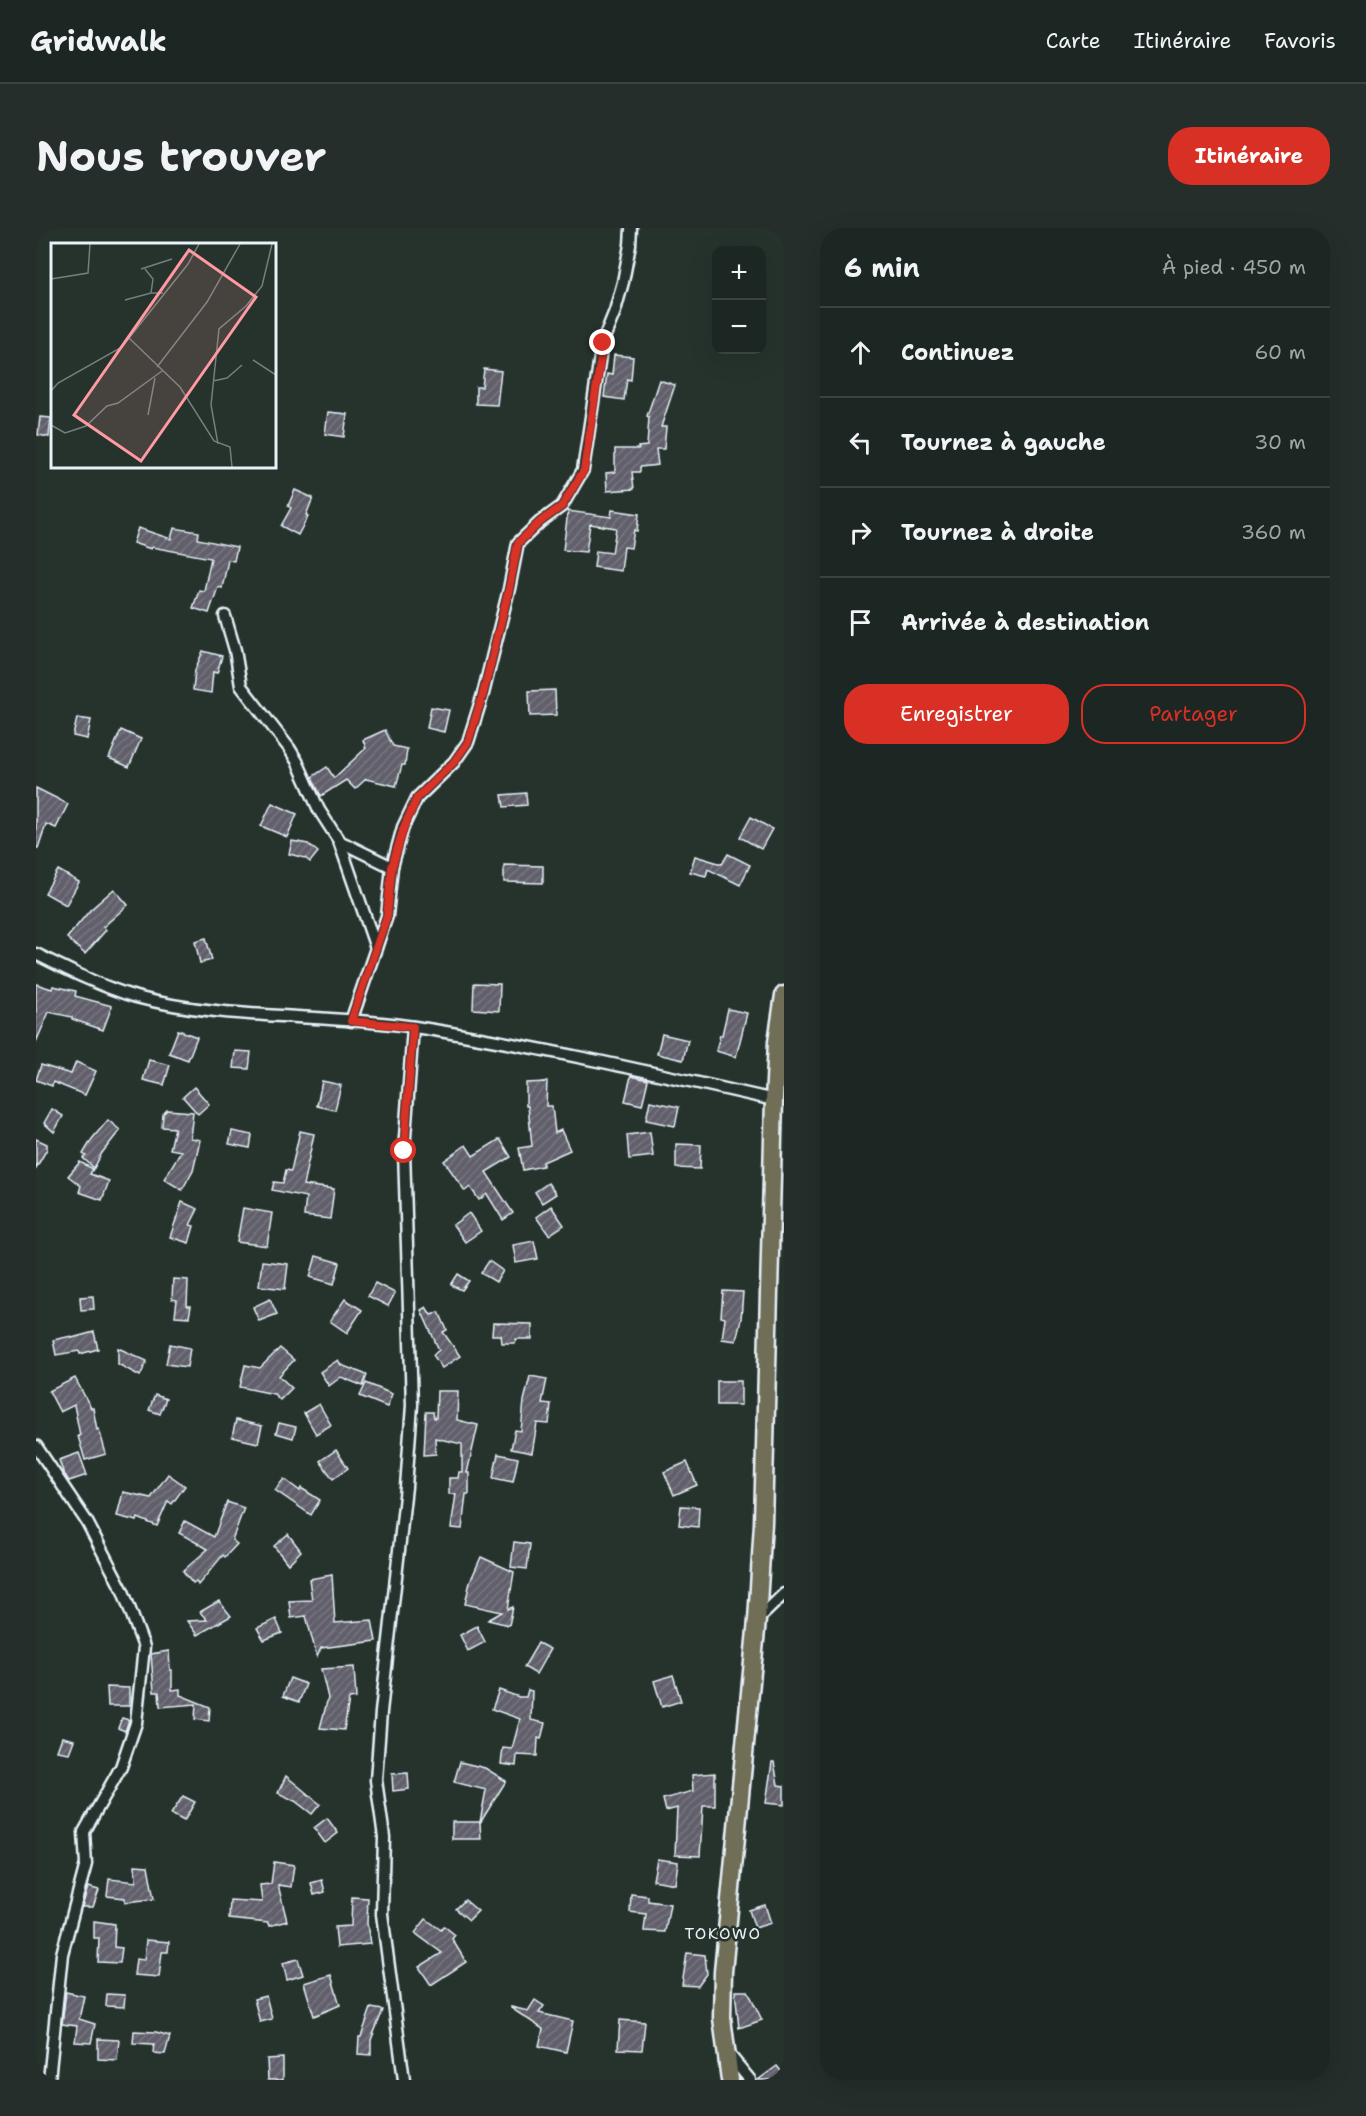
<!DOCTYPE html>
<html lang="fr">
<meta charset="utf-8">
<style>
:root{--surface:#1c2622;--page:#252e2a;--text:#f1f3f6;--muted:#a0a5a5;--line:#3a4340;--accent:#d93025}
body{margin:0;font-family:"Shantell Sans",sans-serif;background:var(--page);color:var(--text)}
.controls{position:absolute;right:18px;top:18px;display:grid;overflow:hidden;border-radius:12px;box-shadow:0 6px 24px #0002}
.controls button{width:54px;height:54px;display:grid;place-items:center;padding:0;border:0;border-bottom:2px solid var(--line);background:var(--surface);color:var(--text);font:30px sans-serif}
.stop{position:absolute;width:18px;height:18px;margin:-14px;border:4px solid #d93025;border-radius:50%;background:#fff}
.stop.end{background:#d93025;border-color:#fff;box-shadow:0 2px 6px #0008}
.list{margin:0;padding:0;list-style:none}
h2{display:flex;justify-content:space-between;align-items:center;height:78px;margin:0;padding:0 24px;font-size:26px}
h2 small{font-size:20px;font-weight:400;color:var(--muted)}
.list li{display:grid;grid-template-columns:39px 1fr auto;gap:18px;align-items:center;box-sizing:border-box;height:90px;padding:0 24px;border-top:2px solid var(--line)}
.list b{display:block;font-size:22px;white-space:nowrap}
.list em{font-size:20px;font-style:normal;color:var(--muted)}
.actions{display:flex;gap:12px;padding:18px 24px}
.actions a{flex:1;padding:14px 0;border:2px solid var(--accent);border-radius:24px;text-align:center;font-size:21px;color:var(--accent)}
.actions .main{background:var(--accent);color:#fff}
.icon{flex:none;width:33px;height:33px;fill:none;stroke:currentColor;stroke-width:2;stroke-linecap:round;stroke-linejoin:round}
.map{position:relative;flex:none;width:748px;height:1852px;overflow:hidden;border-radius:24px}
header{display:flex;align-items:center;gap:36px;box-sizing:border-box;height:84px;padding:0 30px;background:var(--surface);border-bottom:2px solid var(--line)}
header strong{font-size:28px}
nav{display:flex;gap:33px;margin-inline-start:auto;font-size:21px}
.intro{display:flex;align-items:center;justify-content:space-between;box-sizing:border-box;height:144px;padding:0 36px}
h1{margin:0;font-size:42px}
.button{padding:15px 27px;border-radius:24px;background:var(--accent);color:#fff;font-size:21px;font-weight:700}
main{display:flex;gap:36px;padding:0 36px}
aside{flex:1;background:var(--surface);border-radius:24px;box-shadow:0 6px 24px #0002}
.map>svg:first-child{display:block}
.building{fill:url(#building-hatch);stroke:#e8f1f8;stroke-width:1.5}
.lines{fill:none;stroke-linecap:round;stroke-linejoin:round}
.minor-casing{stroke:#e8f1f8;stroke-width:15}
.primary-casing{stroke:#e8f1f8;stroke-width:21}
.minor{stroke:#26332d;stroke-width:10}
.primary{stroke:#716e59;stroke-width:16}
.route{stroke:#d93025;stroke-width:8}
.labels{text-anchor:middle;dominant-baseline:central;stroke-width:5;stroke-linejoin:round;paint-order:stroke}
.neighbourhood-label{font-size:16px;letter-spacing:1.5px;fill:#e8f1f8;stroke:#26332d}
.inset-road{fill:none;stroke:#747f7e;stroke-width:1.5}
.view{fill:#ff9aa2;fill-opacity:0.15;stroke:#ff9aa2;stroke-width:3}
.inset-edge{fill:none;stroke:#e8f1f8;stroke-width:3}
</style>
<header>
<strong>Gridwalk</strong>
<nav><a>Carte</a><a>Itinéraire</a><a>Favoris</a></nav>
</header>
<div class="intro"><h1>Nous trouver</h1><a class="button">Itinéraire</a></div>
<main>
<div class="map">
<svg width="748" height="1852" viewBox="0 0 748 1852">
<defs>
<pattern id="building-hatch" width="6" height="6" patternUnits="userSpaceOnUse" patternTransform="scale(1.5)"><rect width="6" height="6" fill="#605f6b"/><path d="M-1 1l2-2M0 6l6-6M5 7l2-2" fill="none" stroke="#777681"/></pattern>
</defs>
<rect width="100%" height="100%" fill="#26332d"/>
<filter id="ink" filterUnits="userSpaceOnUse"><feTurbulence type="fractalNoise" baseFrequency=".0167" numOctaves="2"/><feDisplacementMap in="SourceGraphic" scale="12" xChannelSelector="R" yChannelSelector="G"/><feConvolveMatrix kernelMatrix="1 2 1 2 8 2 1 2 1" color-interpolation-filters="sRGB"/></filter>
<g filter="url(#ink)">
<g class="building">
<path d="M578,127L597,129L595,152L591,151L588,172L568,169L571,146L576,147Z"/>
<path d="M448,141L465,143L461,177L440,176V159H446Z"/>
<path d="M623,152L639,157L625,199H630L628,221H620L622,237L604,239V244H596L598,261L571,263L570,245L579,244V221H603L602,219L611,218L613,189L611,188Z"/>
<path d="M292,184L311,186L308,209L289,206Z"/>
<path d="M4,189L15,190L13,209L2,207Z"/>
<path d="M259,262L277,270L270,287L272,288L262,307L245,298L255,280L252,278Z"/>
<path d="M576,282L603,286L601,303L598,302L595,320L588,319L585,343L558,339L560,323L576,325L580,300L554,296L550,324L527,322L532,283L575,289Z"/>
<path d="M102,300L135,311L138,300L163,304L162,311L201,319L198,333L192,332L186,360L182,359L173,385L157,380L163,362L168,363L175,330L116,319L115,321L97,315Z"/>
<path d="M167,423L186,428L181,445L177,444L175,465L157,462L159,442Z"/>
<path d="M519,462L520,487L494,488L493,463Z"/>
<path d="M395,479L413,482L408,504L391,500Z"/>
<path d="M41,490L55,492L51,511L37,508Z"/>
<path d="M85,502L105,511L93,539L73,530Z"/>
<path d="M349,502L357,518L371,521L369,537H366L360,558L330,551L319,561L310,552L285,568L276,549L291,539L298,550L330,520L327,512Z"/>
<path d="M0,560L32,576L20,600L10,596L2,620H0Z"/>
<path d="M490,565L491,577L468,579L466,567Z"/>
<path d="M236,575L261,586L251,609L225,598Z"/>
<path d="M715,589L736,601L725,621L704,609Z"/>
<path d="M256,613L272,616L282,624L274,634L269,630L253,626Z"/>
<path d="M692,626L714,637L704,657L672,641L670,648L654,644L659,628L686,636Z"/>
<path d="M468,637L507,638V655L468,654Z"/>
<path d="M22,642L43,654L30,677L9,665Z"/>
<path d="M78,661L92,677L67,699L70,702L49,726L31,710L54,682Z"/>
<path d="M170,710L176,732L164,735L159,713Z"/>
<path d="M438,755L464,756L463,783L437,781Z"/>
<path d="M0,756L16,761L17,758L40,763L39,768L76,778L67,802L36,791V789L13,784L0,814Z"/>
<path d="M692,781L711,785L700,829L680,823L684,807H686Z"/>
<path d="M142,802L161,809L152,832L133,825Z"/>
<path d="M626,806L652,812L647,832L621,826Z"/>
<path d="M199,823L215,824L213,841L197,840Z"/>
<path d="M113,832L134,837L128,857L107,852Z"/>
<path d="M40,834L60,843L49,867L17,854L16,858L0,852L5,837L35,846Z"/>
<path d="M595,848L612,852L606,877L589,873Z"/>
<path d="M286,853L305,857L299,882L281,878Z"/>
<path d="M511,854L510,878H516L519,905L525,902L534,922L507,934V938L487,942L483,920L496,918L492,878H490V855Z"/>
<path d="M158,859L173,876L162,886L147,869Z"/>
<path d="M614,873L643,879L639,898L610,892Z"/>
<path d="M16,881L27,888L18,904L8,895Z"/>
<path d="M131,882L157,884L154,910L164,912L157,942L146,962L128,951L145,923L134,921L139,900L126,899L127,886Z"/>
<path d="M72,892L84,902L66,925L58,940L47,930L50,928L47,926L56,911Z"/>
<path d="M196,903L216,907L214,920L193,916Z"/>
<path d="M264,903L278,906L267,957L298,961L294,991L268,988L270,969L236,962L238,954L247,955L250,942L255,943Z"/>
<path d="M614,904L617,928L593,931L591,907Z"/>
<path d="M0,911L11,916V921L0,940Z"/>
<path d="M464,911L475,929L450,944L477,985L467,992L451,966L443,972L434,959L429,963L408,933L430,917L437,928Z"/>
<path d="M640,916L665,917L664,941L640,940Z"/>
<path d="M44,934L57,941L54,946L73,953L66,972L43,964L45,958L32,948Z"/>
<path d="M512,955L520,966L506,975L499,964Z"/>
<path d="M146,974L162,981L154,997L158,998L153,1015L134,1009Z"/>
<path d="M515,978L528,997L513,1007L500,989Z"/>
<path d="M207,980L236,985L231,1018L201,1014Z"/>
<path d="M433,985L445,1003L429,1014L417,997Z"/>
<path d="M498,1013L502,1031L480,1035L477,1017Z"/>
<path d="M280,1028L304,1035L298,1056L274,1049Z"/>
<path d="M226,1033L252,1036L249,1061L223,1058Z"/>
<path d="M453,1033L467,1043L460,1054L445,1045Z"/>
<path d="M422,1046L433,1053L426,1062L415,1057Z"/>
<path d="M137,1051L152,1052L151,1078H155L153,1089L139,1088L141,1072L136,1071Z"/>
<path d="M339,1055L359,1065L352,1078L332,1068Z"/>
<path d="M687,1063L707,1064L705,1091L700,1113L686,1111L689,1090L685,1089Z"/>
<path d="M57,1068L58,1081L45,1082L44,1069Z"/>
<path d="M234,1071L241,1086L223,1093L217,1079Z"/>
<path d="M309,1071L326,1082L311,1105L294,1093Z"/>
<path d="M390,1079L395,1087L403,1084L411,1102L407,1104L424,1128L406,1140L397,1127L403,1122L385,1082Z"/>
<path d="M457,1095L496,1096V1111H480L479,1115H466L465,1107H456Z"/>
<path d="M58,1104L62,1121L44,1126L43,1123L20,1127L17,1112L35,1108L36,1110Z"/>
<path d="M134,1116L154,1120L151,1139L130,1136Z"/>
<path d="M82,1120L111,1133L104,1148L82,1136Z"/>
<path d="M244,1120L258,1132L243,1148L256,1160L244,1172L238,1166L204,1159L209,1137L224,1140Z"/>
<path d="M302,1132L305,1137L331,1147L327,1158L305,1149L293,1158L284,1144Z"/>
<path d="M494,1148L511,1151L506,1175L515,1176L513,1196L501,1195L496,1225L475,1221L479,1202L485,1203L488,1173Z"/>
<path d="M39,1150L55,1180H57L61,1202L63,1201L70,1226L49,1232L42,1208L44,1207L38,1177L24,1184L13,1163Z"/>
<rect x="681" y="1153" width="24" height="24"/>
<path d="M330,1155L356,1166L351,1179L324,1168Z"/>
<path d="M401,1163H422L421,1192L442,1197L431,1245H433V1266H430L426,1301L415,1300L420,1266H413V1250H422L423,1244H426V1216L399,1210L400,1226L388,1227L390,1184H397L398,1190H400Z"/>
<path d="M119,1167L130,1171L124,1186L113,1182Z"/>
<path d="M283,1176L295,1197L280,1206L268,1185Z"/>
<path d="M200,1192L226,1198L222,1215L196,1209Z"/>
<path d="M243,1195L260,1199L257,1210L240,1205Z"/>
<path d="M300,1222L312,1240L297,1251L284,1233Z"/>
<path d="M43,1225L51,1247L33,1253L27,1244L23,1232Z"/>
<path d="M462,1226L482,1230L477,1254L457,1250Z"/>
<path d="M651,1234L661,1257L638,1267L628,1244Z"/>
<path d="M132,1246L149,1258L136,1276L132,1273L121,1298L102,1290L101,1293L81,1288L87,1264L115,1270Z"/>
<path d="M248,1251L264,1263L265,1260L284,1272L275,1287L239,1262Z"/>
<path d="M191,1274L208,1280L196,1312L201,1316L189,1329L187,1327L162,1357L160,1353L157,1355L147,1343L172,1321L143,1305L149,1293L178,1309Z"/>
<path d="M645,1278L663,1279L662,1299L643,1297Z"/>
<path d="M252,1306L265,1323L252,1336L238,1318Z"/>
<path d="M478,1314L494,1316L491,1341L475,1339Z"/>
<path d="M445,1329L478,1344L472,1381L477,1379L473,1397L452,1392L466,1384L429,1376L434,1354Z"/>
<path d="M296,1347L299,1395L336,1392L340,1413L285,1420L281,1429L270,1388L255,1390L253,1373L276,1372L273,1351Z"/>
<path d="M183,1373L195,1388L161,1407L151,1393L171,1392L164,1384Z"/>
<path d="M240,1391L246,1405L228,1412L221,1400Z"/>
<path d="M441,1398L449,1414L432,1423L424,1407Z"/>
<path d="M502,1415L514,1421L500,1446L488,1439Z"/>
<path d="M133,1423L134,1442H136V1462L144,1461V1467L174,1479L173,1493L159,1491L160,1476L124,1479L123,1464H118L115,1426Z"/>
<path d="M318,1439L320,1470L313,1471L308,1502L284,1500L292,1470L285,1441Z"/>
<path d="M637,1447L645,1473L626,1479L618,1453Z"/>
<path d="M254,1450L270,1456L263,1474L247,1468Z"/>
<path d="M71,1459L93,1460V1478H72Z"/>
<path d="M463,1462L483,1469H490L492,1462L496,1463L495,1492L509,1495L505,1511L502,1510L501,1528L481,1527L480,1538L465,1536L467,1520L476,1521L484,1491L456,1481Z"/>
<path d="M86,1490L93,1492L89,1503L82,1500Z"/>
<path d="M26,1509L38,1512L33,1525L21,1523Z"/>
<path d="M424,1534L449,1540L470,1553L444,1595L445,1611H416V1594H444L450,1562L418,1554Z"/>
<path d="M736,1534H738L742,1557L748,1558V1577L730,1575Z"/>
<path d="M372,1545L373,1561L357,1563L356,1546Z"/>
<path d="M679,1545V1578H667L664,1628L639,1627L641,1580L630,1583L627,1571L657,1563L656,1547Z"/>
<path d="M250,1548L284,1576L276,1586L259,1573L242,1565Z"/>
<path d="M147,1568L159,1574L148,1593L135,1586Z"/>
<path d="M291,1590L302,1605L289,1615L278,1600Z"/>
<path d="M621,1631L642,1634L639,1656L617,1652Z"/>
<path d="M238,1634L258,1637L255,1659L242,1657L251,1693L233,1698L232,1695L193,1691L194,1672L226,1674L224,1657L235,1656Z"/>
<path d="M99,1637L112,1638L118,1671L89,1674V1670L71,1668L73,1651L100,1654Z"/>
<path d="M286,1652L289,1664L278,1667L275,1655Z"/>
<path d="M52,1659L63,1662L57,1679H46Z"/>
<path d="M595,1666L612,1668V1673L634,1676L629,1704L608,1703L610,1686L594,1684Z"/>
<path d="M316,1669L332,1670L331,1695L334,1716L301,1719L299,1699L315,1698Z"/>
<path d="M429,1672L442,1683L433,1692L420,1681Z"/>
<path d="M729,1677L735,1695L719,1700L713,1682Z"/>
<path d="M390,1691L405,1702L408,1698L419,1707L416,1711L430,1734L395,1757L383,1739L406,1725L379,1705Z"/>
<path d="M58,1693L79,1696L78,1719L86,1720L84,1735L62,1734L63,1710H58Z"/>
<path d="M110,1712L133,1714L132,1724H126L123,1749L98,1747L100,1731L108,1732Z"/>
<path d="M651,1725L669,1727L671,1746L662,1758L646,1757Z"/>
<path d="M262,1731L267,1747L251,1752L247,1735Z"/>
<path d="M295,1747L304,1777L278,1788L268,1755Z"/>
<path d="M699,1763H712L726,1792L703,1800Z"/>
<path d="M30,1764L48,1768L43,1791L59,1796L55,1815L39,1814L41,1798L26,1796Z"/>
<path d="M71,1766L89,1767L88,1779L70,1778Z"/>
<path d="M230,1768L236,1791L224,1794L218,1771Z"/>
<path d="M499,1772L508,1778L503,1785L537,1793L530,1824L503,1818L507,1801L475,1780V1779L492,1783Z"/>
<path d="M335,1780L347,1782L335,1812V1827L322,1826L323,1809H325Z"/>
<path d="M584,1792L609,1794L606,1822L582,1821Z"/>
<path d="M98,1803L120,1804L134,1808L129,1826L117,1825L118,1816L97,1815Z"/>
<path d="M62,1811L83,1812L81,1832L62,1831Z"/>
<path d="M247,1830V1852H232L231,1831Z"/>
<path d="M741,1838L748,1847V1852H722Z"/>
</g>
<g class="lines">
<g class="minor-casing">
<g id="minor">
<path d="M189,388L199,422L205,458L253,520L261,533L283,582L303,613L340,720"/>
<path d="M303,613L356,639"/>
<path d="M0,726C32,742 66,759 100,769C190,793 288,785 379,799C500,818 619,845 738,872"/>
<path d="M315,793L351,688L356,639L367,599L381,570L418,534L432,514L447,466L473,361L482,315L504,294L526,278L547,242L566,115L579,83L587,54L594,17L595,0"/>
<path d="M0,1218L51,1294L87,1363L108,1419L100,1495L85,1539L48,1604L50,1636L26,1726L13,1852"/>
<path d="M721,1392L748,1366"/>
<path d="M691,1824L714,1852"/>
<path d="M368,1852L346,1686L348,1609L340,1552L345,1484L370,1259L376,1177L368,923L377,799"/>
</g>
</g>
<g class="primary-casing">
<path id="primary" d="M694,1852L686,1790L687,1744L721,1392L727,1295L738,872L741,814L748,767"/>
</g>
<use href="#minor" class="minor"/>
<use href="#primary" class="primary"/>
</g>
</g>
<g class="lines" filter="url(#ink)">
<path class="route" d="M368,923L377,799L315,793L351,688L356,639L368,599L381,570L418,534L432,514L447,466L473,361L482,315L504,294L526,278L548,242L567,115"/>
</g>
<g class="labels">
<g class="neighbourhood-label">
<text x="687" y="1705">TOKOWO</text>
</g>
</g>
<g transform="translate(15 15)">
<rect width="225" height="225" fill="#26332d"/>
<path class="inset-road" d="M90,26L121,16M94,26L102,36L100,50H112M0,36L37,30L39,1M74,57L100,50M78,95L129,144L163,198L179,204L181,224M202,117L225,132M106,124L156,59L189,1M162,138L176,135L191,122M0,148L7,140L71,104L137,21L148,1M97,172L104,135M0,182L14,190L35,183L56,163L67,160L111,128M167,201L160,162L168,86L195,63L211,43L221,1"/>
<path class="view" d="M138,7L205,54L90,218L23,172Z"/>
<rect width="225" height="225" class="inset-edge"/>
</g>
</svg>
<div class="controls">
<button>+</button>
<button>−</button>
</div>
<div class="stop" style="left:368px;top:923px"></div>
<div class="stop end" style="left:567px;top:115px"></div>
</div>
<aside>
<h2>6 min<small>À pied · 450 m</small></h2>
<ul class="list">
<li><svg class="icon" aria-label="ahead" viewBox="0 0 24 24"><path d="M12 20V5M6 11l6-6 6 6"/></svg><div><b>Continuez</b></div><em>60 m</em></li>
<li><svg class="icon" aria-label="left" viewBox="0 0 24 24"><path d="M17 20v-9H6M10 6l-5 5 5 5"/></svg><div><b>Tournez à gauche</b></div><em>30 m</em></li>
<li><svg class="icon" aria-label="right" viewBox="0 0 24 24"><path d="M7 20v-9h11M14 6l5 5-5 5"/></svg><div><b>Tournez à droite</b></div><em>360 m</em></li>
<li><svg class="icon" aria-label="arrive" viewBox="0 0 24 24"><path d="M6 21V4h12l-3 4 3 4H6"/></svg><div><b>Arrivée à destination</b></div></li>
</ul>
<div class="actions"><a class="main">Enregistrer</a><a>Partager</a></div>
</aside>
</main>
